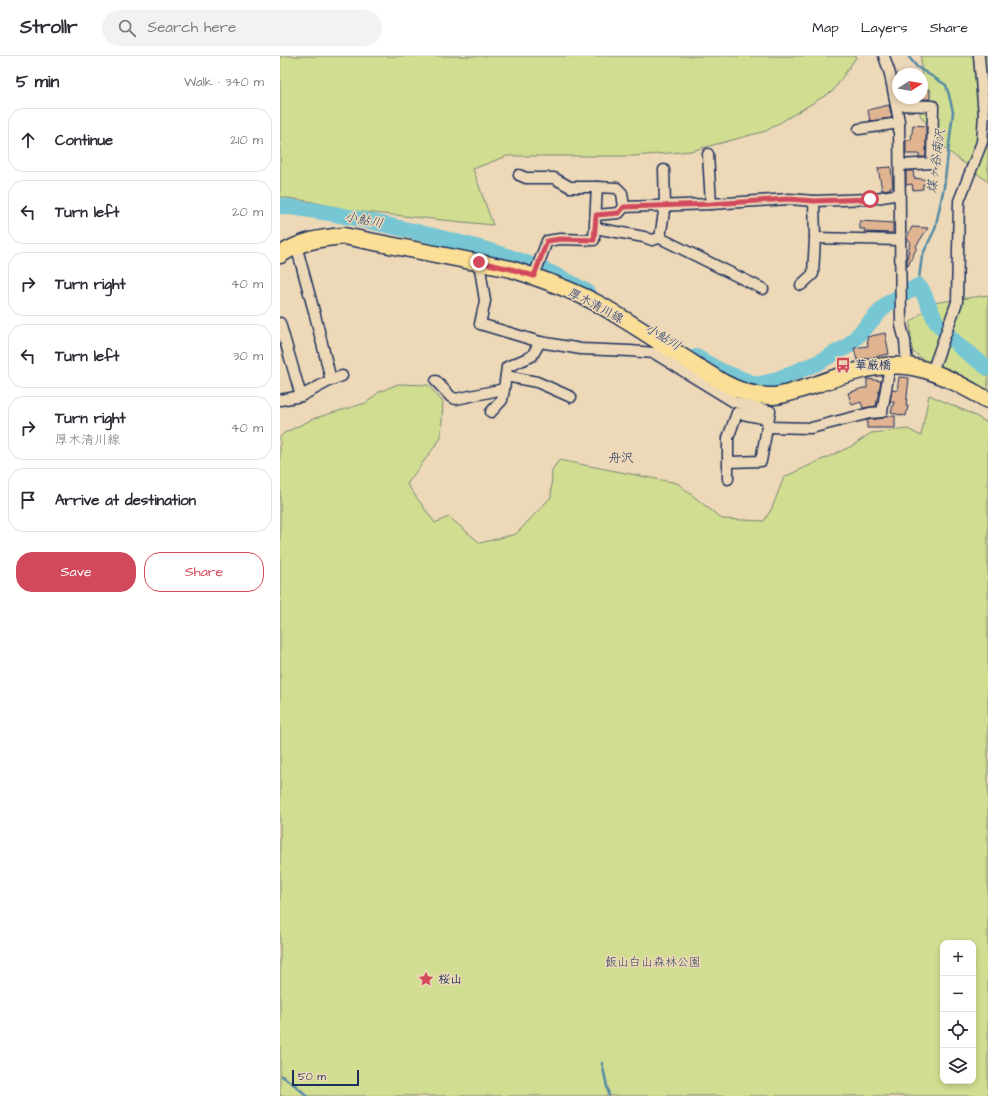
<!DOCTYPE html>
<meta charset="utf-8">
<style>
:root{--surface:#fff;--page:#f2f2f3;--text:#2b2b33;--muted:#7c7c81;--line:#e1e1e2;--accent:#d1495b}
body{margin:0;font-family:"Architects Daughter","Klee One",sans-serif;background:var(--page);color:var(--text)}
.controls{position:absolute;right:12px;bottom:12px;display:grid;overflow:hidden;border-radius:8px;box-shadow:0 2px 6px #0003}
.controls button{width:36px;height:36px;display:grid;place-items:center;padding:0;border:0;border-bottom:1px solid var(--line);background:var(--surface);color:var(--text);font:20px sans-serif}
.compass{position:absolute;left:612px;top:12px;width:36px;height:36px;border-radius:50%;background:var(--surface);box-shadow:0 2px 6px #0003;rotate:79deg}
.scale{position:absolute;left:12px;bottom:10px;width:67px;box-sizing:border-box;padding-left:4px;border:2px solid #1b2f5e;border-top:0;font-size:11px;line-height:14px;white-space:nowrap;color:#1b2f5e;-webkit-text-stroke:3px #edd8b7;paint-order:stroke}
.stop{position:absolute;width:12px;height:12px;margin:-9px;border:3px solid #d1495b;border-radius:50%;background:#fff}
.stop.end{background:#d1495b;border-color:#fff;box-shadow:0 1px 4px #0008}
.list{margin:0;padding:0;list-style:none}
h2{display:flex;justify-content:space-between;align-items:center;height:52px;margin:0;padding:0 16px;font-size:17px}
h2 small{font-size:13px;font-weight:400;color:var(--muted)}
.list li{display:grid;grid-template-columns:26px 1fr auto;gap:12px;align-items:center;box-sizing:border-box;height:64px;margin:0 8px 8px;padding:0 8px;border:1px solid var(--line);border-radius:16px}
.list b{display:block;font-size:15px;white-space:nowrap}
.list p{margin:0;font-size:13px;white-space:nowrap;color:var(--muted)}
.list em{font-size:13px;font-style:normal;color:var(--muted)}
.actions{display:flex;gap:8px;padding:12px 16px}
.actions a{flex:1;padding:9px 0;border:1px solid var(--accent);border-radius:16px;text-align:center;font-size:14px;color:var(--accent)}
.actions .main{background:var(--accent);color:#fff}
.icon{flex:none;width:22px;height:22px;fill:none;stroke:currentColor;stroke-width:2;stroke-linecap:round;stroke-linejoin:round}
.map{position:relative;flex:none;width:708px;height:1040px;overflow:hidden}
header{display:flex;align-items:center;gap:24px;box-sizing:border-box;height:56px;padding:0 20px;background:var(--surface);border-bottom:1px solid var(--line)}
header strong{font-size:19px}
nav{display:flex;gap:22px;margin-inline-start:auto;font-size:14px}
.search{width:280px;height:36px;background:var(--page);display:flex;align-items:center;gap:10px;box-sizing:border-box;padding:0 14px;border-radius:22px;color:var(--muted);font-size:15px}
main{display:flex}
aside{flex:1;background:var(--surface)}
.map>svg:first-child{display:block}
.green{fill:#d1dd90;stroke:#768677;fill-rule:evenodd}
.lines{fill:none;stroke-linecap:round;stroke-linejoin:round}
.stream{stroke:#528aa5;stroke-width:2.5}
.river{stroke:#77c6d4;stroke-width:16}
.building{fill:#e1b491;stroke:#1b2f5e}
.street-casing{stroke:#1b2f5e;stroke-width:13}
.primary-casing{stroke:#1b2f5e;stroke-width:19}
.street{stroke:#edd8b7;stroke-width:10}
.primary{stroke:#fbdf96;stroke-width:16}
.route{stroke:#d1495b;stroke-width:5}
.labels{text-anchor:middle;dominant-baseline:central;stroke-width:3;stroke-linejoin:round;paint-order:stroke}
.street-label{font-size:12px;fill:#1b2f5e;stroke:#edd8b7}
.poi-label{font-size:12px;font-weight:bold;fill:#1b2f5e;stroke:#edd8b7;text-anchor:start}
.park-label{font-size:12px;fill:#364966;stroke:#edd8b7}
.water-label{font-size:13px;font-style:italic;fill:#294670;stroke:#edd8b7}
.neighbourhood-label{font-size:13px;fill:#1b2f5e;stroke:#edd8b7}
</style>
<header>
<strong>Strollr</strong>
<div class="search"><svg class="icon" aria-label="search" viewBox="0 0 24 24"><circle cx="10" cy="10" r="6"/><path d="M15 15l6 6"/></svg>Search here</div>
<nav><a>Map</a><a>Layers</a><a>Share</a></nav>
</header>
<main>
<aside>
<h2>5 min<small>Walk · 340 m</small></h2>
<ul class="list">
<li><svg class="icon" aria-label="ahead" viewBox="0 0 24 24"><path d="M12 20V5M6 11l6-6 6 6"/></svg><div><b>Continue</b></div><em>210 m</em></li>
<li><svg class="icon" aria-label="left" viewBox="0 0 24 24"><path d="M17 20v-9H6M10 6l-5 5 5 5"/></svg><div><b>Turn left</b></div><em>20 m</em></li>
<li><svg class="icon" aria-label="right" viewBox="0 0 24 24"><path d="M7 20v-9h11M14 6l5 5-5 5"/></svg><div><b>Turn right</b></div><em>40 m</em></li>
<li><svg class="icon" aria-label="left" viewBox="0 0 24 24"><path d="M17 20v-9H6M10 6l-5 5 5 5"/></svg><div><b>Turn left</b></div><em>30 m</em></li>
<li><svg class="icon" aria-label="right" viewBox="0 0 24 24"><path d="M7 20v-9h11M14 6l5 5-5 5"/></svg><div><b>Turn right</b><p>厚木清川線</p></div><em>40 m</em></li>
<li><svg class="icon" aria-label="arrive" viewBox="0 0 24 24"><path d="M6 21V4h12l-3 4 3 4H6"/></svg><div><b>Arrive at destination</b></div></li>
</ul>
<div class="actions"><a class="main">Save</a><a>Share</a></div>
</aside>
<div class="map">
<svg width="708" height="1040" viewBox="0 0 708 1040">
<rect width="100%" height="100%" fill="#edd8b7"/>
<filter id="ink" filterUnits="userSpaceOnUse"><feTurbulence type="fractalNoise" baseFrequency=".025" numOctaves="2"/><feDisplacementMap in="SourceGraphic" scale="8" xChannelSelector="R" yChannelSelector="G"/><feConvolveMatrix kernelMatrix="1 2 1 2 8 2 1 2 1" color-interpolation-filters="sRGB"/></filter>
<g filter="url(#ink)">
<g class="green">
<path d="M0,0H577L553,35L486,75L411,95L355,100H227L193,113L213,169L73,155L28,145L0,141Z"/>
<path d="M641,0H708V126L667,94L640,59V42H642Z"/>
<path d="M708,239V337L678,329L632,295L630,267L653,247Z"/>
<path d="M118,328L148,329L163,346L161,382L127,428L155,467L169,461L200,487L236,478L271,441L272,414L279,404L397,427L442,463L484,465L492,452L504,421L572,390L591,377L628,373L641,380L649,339L690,357L708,367V1040H0V381L4,377L35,362L86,347L99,336ZM663,887H693V1025H663Z"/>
</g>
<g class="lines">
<g class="stream">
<path d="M628,0L637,11L666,29L669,39L673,56L664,131L655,173L642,200L638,230"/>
<path d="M322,1007L329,1040"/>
<path d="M2,1020L16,1030L27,1040"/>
</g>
<g class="river">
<path d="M0,150C48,155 94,166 141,177C199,191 256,205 307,236"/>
<path d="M416,301L441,315L477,329L493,325L537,307L568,290L607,248L638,230L642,234L656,266L680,291L708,312"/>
</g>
</g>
<g class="building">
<path d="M650,33V43H642V34Z"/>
<path d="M609,49L612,62L590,65L588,54Z"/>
<path d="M633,69L646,70V101H639V98H626V84H631Z"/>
<path d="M611,111L613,131H610V133L602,134L598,112Z"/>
<path d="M626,115H633L634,122L649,124V128H643V133L633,134L632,128L626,129Z"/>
<path d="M580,165L613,167V177L584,176L585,173H580Z"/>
<path d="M632,171L648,172L636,190L637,191L628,210H627V206L630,185L627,183V181Z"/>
<path d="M605,277L609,298L577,304L574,292L588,290L587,281Z"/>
<path d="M619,321L629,322L626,350H628L626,360L611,357L614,346H610L612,334L617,335Z"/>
<path d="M587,323L601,325L596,350L583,352L581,346L572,349L568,337L583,332H587Z"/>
<path d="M607,360H615V372H587V364L603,362Z"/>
</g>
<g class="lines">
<g class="street-casing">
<g id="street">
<path d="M604,0L610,18L619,65L621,269L625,285L627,310"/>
<path d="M616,49L653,50L652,107L620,109"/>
<path d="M579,73L619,67"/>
<path d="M428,98L431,148"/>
<path d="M384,114L385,149L380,182L483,233"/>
<path d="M239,119L246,122H274L290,131H317L314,184L280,183L267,185L254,220"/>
<path d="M317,131L337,132L342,137L344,151"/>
<path d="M316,159L339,157L344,151L431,148L509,143L534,145L590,143L620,138"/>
<path d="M315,172L364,181L372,184L380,182"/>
<path d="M535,182L620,184"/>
<path d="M16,189L35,259L51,324"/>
<path d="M199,206L205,245L200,268L260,286L301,293L350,295L374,297L454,346L490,355L481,405L449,406"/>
<path d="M521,229L533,218L535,182L534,145"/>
<path d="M0,267L21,340"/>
<path d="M652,316L677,246L679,145L702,86L704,59L699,0"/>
<path d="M226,320L257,326L291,341"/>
<path d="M156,325L171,341L176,343L224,333L227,311L252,300L260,286"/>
<path d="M0,344L21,340L51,324L62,320"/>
<path d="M211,356L222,344L224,333"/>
<path d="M487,371L531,372L590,357L602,356L610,310"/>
<path d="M448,423V382L457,357L488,363"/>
</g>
</g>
<g class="primary-casing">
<path id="primary" d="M0,199C21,185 40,182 64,180L231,213C262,223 294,234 322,250C363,274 403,302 444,327C459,335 476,341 494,340C506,339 517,334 529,331C560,320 593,307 627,310C657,314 682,330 708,344"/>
</g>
<use href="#street" class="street"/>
<use href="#primary" class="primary"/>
</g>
</g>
<g class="lines" filter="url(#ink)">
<path class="route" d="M199,206L231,213L254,220L267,185L280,183L314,184L316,159L339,157L344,151L431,148L509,143L534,145L590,143"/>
</g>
<defs>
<g id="bus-bare" transform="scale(1.2)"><path d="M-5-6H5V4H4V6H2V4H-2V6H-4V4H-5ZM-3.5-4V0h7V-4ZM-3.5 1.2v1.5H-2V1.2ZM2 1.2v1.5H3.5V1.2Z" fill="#d1495b" stroke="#edd8b7" stroke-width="2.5" paint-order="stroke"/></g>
<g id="sight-bare" transform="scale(1.2)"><path d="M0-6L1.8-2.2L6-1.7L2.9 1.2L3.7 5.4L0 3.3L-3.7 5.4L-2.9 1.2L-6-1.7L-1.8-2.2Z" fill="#d1495b" stroke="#edd8b7" stroke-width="2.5" paint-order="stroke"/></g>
</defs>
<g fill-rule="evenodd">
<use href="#bus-bare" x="563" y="309"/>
<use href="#sight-bare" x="146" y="923"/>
</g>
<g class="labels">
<g class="street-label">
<text transform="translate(316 250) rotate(28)">厚木清川線</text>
</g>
<g class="poi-label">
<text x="575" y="309">華厳橋</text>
<text x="158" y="923">桜山</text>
</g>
<g class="park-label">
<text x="373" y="906">飯山白山森林公園</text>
</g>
<g class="water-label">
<text transform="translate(656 105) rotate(-82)">煤ヶ谷南沢</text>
<text transform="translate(84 164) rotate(11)">小鮎川</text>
<text transform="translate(383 281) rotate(31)">小鮎川</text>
</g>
<g class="neighbourhood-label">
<text x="341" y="402">舟沢</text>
</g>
</g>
</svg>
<div class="controls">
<button>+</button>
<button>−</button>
<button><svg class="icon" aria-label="locate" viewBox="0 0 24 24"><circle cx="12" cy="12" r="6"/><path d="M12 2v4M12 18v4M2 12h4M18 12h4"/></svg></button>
<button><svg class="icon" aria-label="layers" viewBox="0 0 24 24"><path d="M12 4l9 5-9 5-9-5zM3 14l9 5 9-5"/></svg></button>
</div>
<svg class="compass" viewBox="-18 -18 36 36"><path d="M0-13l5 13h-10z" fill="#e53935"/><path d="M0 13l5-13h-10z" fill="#7c7c81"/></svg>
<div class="scale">50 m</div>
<div class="stop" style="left:590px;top:143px"></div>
<div class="stop end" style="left:199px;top:206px"></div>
</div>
</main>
